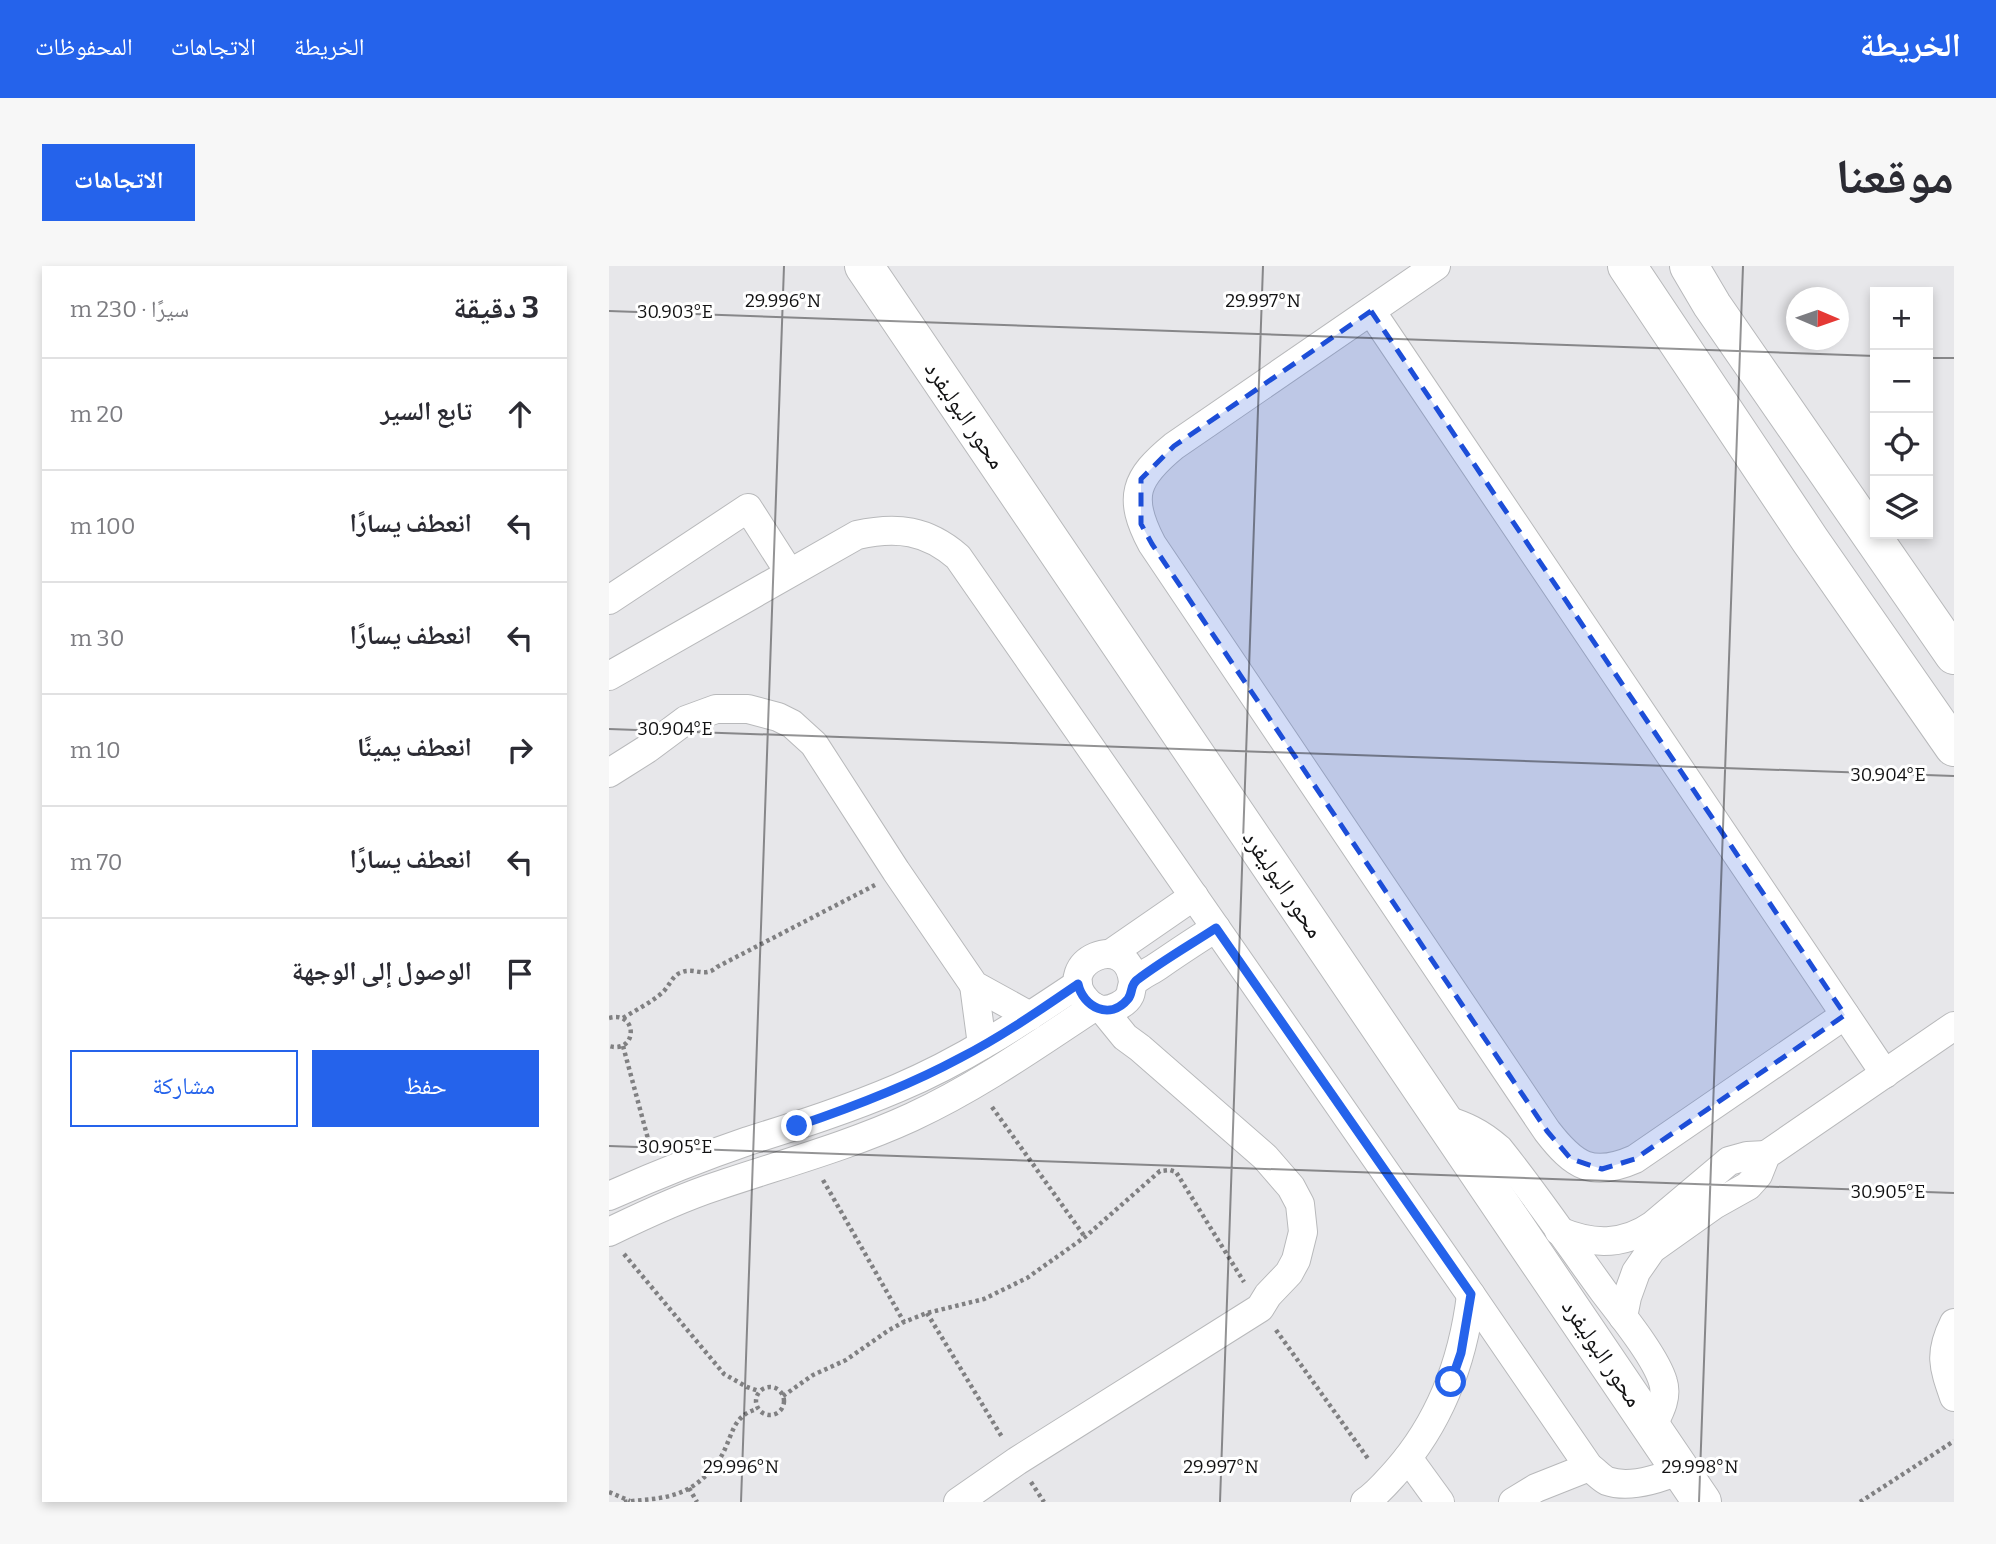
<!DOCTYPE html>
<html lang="ar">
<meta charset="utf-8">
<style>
:root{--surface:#fff;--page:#f7f7f7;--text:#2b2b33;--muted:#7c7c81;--line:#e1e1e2;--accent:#2563eb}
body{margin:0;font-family:Bitter,"Noto Naskh Arabic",serif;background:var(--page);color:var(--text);direction:rtl}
.controls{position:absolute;right:21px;top:21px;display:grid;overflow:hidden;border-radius:0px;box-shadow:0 4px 10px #0003}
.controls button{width:63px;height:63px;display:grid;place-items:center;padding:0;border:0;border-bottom:2px solid var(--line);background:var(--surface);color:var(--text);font:35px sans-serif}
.compass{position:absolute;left:1177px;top:21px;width:63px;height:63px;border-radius:50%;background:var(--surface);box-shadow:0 4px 10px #0003;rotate:92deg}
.stop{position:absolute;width:21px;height:21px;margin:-16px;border:5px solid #2563eb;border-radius:50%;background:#fff}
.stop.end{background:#2563eb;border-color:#fff;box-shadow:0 2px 7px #0008}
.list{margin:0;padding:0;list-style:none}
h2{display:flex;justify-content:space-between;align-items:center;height:91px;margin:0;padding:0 28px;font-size:30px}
h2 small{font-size:23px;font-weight:400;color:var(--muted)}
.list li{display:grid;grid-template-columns:46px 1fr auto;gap:21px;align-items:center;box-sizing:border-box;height:112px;padding:0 28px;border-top:2px solid var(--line)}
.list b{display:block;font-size:26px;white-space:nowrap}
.list em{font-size:23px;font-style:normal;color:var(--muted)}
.actions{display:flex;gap:14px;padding:21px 28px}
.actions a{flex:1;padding:16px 0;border:2px solid var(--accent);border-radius:0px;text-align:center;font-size:24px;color:var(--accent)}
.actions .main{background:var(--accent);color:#fff}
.icon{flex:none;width:38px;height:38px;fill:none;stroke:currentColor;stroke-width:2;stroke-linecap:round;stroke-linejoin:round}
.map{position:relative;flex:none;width:1345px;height:1236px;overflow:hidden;direction:ltr;border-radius:0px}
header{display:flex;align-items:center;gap:42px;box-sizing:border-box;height:98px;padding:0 35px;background:var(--accent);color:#fff}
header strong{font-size:33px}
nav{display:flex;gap:38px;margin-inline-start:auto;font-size:24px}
.intro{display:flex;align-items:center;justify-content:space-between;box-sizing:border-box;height:168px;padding:0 42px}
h1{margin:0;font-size:49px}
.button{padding:18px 32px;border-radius:0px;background:var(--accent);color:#fff;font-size:24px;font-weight:700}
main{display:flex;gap:42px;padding:0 42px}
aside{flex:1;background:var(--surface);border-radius:0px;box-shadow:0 4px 10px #0003}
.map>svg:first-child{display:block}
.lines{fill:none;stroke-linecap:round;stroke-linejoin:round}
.street-casing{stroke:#b8b9bb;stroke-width:30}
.secondary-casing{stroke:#b8b9bb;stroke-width:40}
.path{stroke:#808082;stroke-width:4.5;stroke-dasharray:3.5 3.5;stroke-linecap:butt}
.street{stroke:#fff;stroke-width:28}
.secondary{stroke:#fff;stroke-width:38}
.route{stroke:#2563eb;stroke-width:9}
.marked{fill:#1d4ed8;fill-opacity:0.2;stroke:#1d4ed8;stroke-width:5;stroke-dasharray:14 9;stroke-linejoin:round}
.ticks{fill:none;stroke:#121213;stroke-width:2;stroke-opacity:0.45}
.labels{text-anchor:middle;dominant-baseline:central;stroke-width:6;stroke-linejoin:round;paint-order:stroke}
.street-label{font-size:24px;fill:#121213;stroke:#fff}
.ticks-label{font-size:18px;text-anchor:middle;fill:#121213;stroke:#fff;stroke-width:6;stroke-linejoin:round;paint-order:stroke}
</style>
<header>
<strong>الخريطة</strong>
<nav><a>الخريطة</a><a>الاتجاهات</a><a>المحفوظات</a></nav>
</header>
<div class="intro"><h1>موقعنا</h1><a class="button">الاتجاهات</a></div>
<main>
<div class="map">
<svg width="1345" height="1236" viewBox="0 0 1345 1236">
<rect width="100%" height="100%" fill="#e7e7ea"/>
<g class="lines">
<g class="street-casing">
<g id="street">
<path d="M827,0L565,180C526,212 518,231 543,278L938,865C965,900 983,912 1026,893L1236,749"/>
<path d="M762,45L1276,808"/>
<path d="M0,334L139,242L180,306"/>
<path d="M0,410L248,269C288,260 318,264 349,291L862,1029L980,1201C986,1205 992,1212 998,1215C1021,1223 1050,1213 1071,1204"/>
<path d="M0,507L38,483L77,454L107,443H139L169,451L183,458L205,478L287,605L365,719L421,750"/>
<path d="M501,688L585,630"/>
<path d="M524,716C519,662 445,697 476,733C480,738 487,743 494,744C503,744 517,738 521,729C523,724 522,718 526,715C532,709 542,705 549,700C568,687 587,674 607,662"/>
<path d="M365,719L373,779"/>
<path d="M832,852C856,860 871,866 890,883C927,929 960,978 995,1026C1011,1047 1047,1091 1054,1116C1059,1132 1050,1147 1043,1161"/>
<path d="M0,930C45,910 92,891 139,875C190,859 240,843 289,822C353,795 411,757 469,718"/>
<path d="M950,965C983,979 1014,980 1044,959L1120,895L1138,890L1157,889"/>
<path d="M0,966C35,949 71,932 108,920C173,898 240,880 303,851C368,821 426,780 485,741"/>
<path d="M1014,1051L1018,1031L1027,1006L1043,983L1105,939L1139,920L1149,909L1157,889L1345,760"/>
<path d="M1345,1057C1330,1087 1334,1100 1345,1131"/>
<path d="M799,1192L831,1236"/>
<path d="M349,1236L408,1195L651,1042L659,1029L680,1007L687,994L694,966L691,938L682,921L656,891L531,782L516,771L494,744"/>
<path d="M756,1236C768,1228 777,1217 787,1206C832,1155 854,1095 862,1029"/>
<path d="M904,1236L927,1222L980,1201"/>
</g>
</g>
<g class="secondary-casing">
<g id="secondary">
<path d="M255,0L1093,1236"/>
<path d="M1018,0L1201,274L1345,481"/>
<path d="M1080,0L1103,39L1345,389"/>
</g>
</g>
<g class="path">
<path d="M0,752C29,744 29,788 0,780"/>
<path d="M14,752C27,744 41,737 53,727C60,721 63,710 71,707C85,700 95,713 108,701L266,619"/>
<path d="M14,780L42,884"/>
<path d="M383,841L476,971"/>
<path d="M214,914L295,1056"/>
<path d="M15,988L115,1108L138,1121L150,1125"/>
<path d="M318,1047L393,1171"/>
<path d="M667,1064L760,1194"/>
<circle cx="161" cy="1135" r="14"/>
<path d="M174,1130L204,1109L237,1094L280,1064L295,1056L318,1047L375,1033L418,1012L476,971L551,905L561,904L567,906L635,1016"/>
<path d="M422,1216L435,1236"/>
<path d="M80,1222L88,1236"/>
<path d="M0,1226L21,1235"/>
<path d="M15,1236C37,1233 58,1234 79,1223C92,1216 106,1202 113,1189C124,1169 123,1150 148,1143"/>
<path d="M1251,1236L1345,1175"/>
</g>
<use href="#street" class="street"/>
<use href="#secondary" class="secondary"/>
</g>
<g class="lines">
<path class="route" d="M188,860C244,841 299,820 351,792C392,771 431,744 469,718C474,741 501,755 519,733C524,727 521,719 528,714C553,695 581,679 607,662L862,1028L852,1087L842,1116"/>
</g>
<path class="marked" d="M762,45L1236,749L1026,893L993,903L962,893L938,865L543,278L532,258V213L565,180Z"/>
<path class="ticks" d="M0,45L1266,90M1319,92H1345M0,463L1345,510M0,880L1345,927M132,1236L175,0M611,1236L654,0M1090,1236L1134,0"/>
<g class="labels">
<g class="street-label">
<text transform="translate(356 149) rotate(56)">محور البوليفرد</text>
<text transform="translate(674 618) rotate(56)">محور البوليفرد</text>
<text transform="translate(993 1087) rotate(56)">محور البوليفرد</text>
</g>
</g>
<g class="ticks-label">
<text x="174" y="41">29.996°N</text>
<text x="654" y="41">29.997°N</text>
<text x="66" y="52">30.903°E</text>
<text x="66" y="469">30.904°E</text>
<text x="1279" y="515">30.904°E</text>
<text x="66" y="887">30.905°E</text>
<text x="1279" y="932">30.905°E</text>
<text x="132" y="1207">29.996°N</text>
<text x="612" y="1207">29.997°N</text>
<text x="1091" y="1207">29.998°N</text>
</g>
</svg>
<div class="controls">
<button>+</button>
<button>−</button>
<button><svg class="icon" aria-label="locate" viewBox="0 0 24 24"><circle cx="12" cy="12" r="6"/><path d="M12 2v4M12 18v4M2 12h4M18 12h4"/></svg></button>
<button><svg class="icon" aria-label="layers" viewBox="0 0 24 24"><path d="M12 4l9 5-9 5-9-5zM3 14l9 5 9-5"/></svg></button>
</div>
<svg class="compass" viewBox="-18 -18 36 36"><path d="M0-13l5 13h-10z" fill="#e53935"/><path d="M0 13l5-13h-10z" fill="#7c7c81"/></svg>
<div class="stop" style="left:842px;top:1116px"></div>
<div class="stop end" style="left:188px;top:860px"></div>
</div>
<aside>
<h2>3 دقيقة<small>سيرًا · 230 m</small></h2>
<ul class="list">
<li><svg class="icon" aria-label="ahead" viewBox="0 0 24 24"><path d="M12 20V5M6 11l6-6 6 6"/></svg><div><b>تابع السير</b></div><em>20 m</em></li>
<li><svg class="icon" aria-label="left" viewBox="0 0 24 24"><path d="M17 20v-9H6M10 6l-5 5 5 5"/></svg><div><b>انعطف يسارًا</b></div><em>100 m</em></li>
<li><svg class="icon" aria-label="left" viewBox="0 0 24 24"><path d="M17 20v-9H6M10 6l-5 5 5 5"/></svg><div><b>انعطف يسارًا</b></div><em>30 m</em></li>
<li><svg class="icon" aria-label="right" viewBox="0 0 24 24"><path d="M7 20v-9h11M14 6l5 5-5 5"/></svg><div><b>انعطف يمينًا</b></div><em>10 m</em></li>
<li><svg class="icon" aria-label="left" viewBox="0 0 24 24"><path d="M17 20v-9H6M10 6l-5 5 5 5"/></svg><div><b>انعطف يسارًا</b></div><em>70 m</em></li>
<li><svg class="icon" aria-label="arrive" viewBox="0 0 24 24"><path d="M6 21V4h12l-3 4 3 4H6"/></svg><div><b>الوصول إلى الوجهة</b></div></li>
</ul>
<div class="actions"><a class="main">حفظ</a><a>مشاركة</a></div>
</aside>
</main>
